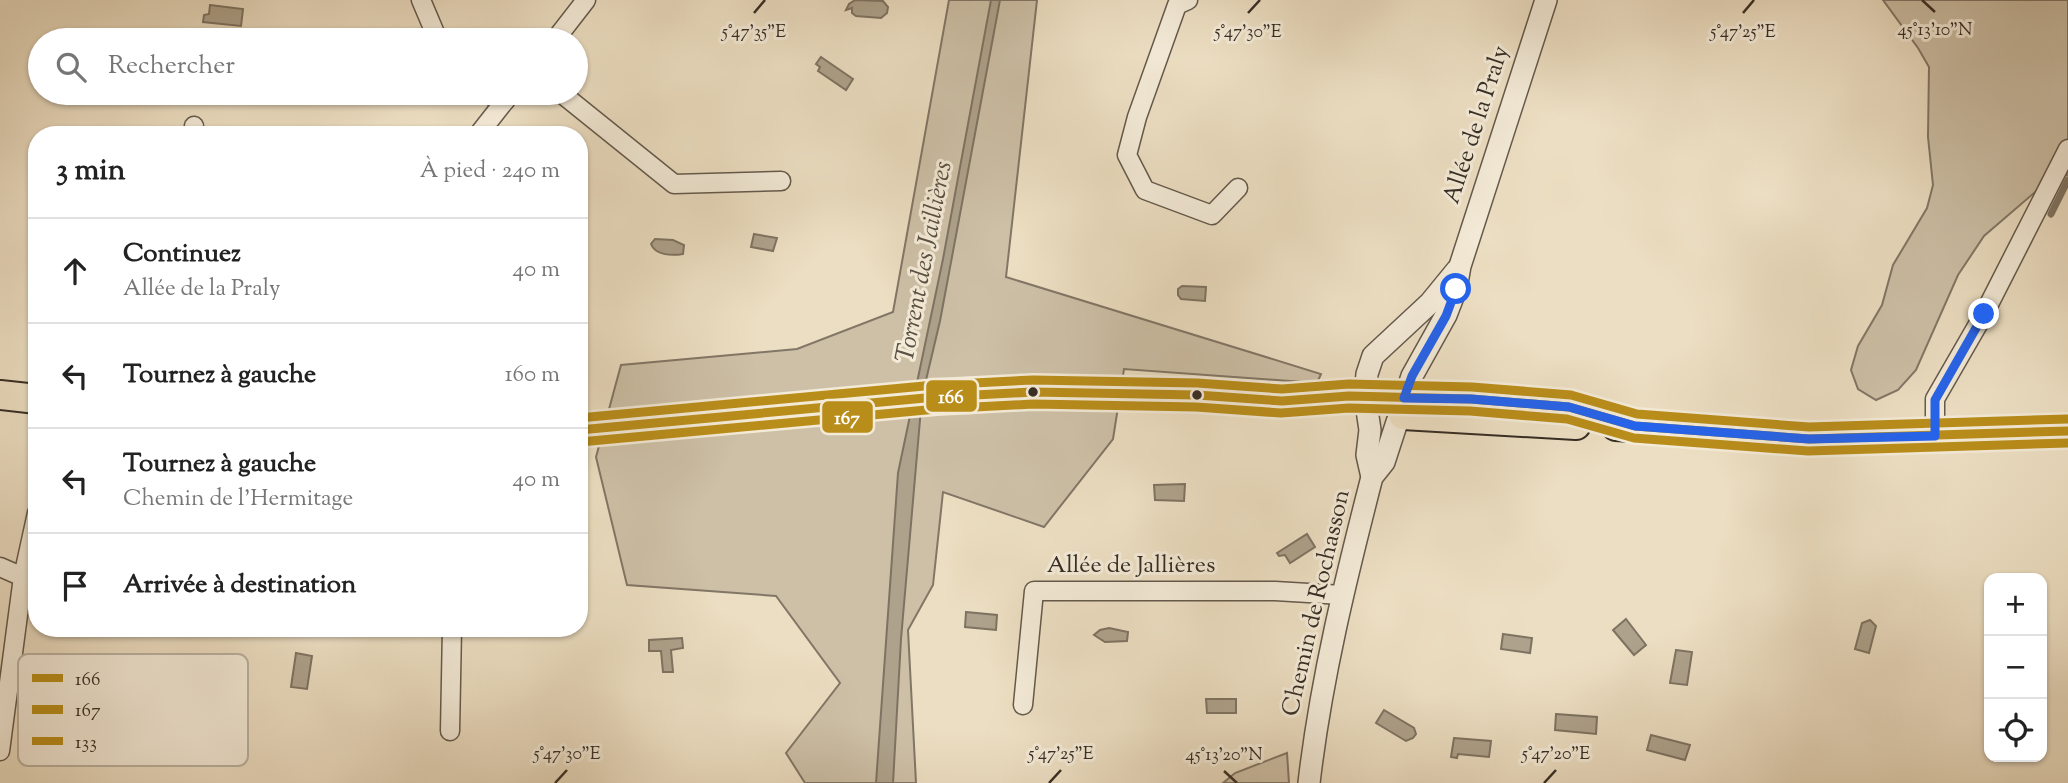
<!DOCTYPE html>
<html lang="fr">
<meta charset="utf-8">
<style>
:root{--surface:#fff;--page:#f2f2f2;--text:#222;--muted:#767676;--line:#e0e0e0}
body{margin:0;font-family:"Sorts Mill Goudy",serif;background:var(--page);color:var(--text)}
.controls{position:absolute;right:21px;bottom:21px;display:grid;overflow:hidden;border-radius:14px;box-shadow:0 2px 5px #0004}
.controls button{width:63px;height:63px;display:grid;place-items:center;padding:0;border:0;border-bottom:2px solid var(--line);background:var(--surface);color:var(--text);font:35px sans-serif}
.stop{position:absolute;width:21px;height:21px;margin:-16px;border:5px solid #2563eb;border-radius:50%;background:#fff}
.stop.end{background:#2563eb;border-color:#fff;box-shadow:0 2px 7px #0008}
.list{margin:0;padding:0;list-style:none}
h2{display:flex;justify-content:space-between;align-items:center;height:91px;margin:0;padding:0 28px;font-size:30px}
h2 small{font-size:23px;font-weight:400;color:var(--muted)}
.list li{display:grid;grid-template-columns:46px 1fr auto;gap:21px;align-items:center;box-sizing:border-box;height:105px;padding:0 28px;border-top:2px solid var(--line)}
.list b{display:block;font-size:26px;white-space:nowrap}
.list p{margin:0;font-size:23px;white-space:nowrap;color:var(--muted)}
.list em{font-size:23px;font-style:normal;color:var(--muted)}
.icon{flex:none;width:38px;height:38px;fill:none;stroke:currentColor;stroke-width:2;stroke-linecap:round;stroke-linejoin:round}
.map{position:relative;flex:none;width:2068px;height:783px;overflow:hidden}
.search{position:absolute;background:var(--surface);box-shadow:0 2px 5px #0004;left:28px;top:28px;width:560px;height:77px;display:flex;align-items:center;gap:18px;box-sizing:border-box;padding:0 24px;border-radius:38px;color:var(--muted);font-size:26px}
.panel{position:absolute;background:var(--surface);box-shadow:0 2px 5px #0004;left:28px;top:126px;width:560px;height:511px;border-radius:28px}
.map>svg:first-child{display:block}
.green{fill:#cdc0a7;stroke:#827666;stroke-width:2}
.water{fill:#aea28c;stroke:#7e7362;stroke-width:2}
.lines{fill:none;stroke-linecap:round;stroke-linejoin:round}
.stream{stroke:#7e7362;stroke-width:7}
.minor-casing{stroke:#64594c;stroke-width:21}
.tertiary-casing{stroke:#64594c;stroke-width:24}
.primary-casing{stroke:#362d24;stroke-width:32}
.minor{stroke:#f3ead7;stroke-width:18}
.tertiary{stroke:#f3ead7;stroke-width:21}
.primary{stroke:#ecdec2;stroke-width:28}
.bus-1-casing{stroke:#f3ead7;stroke-width:14}
.bus-2-casing{stroke:#f3ead7;stroke-width:14}
.bus-3-casing{stroke:#f3ead7;stroke-width:14}
.bus-1{stroke:#b98d1a;stroke-width:9}
.bus-2{stroke:#b98d1a;stroke-width:9}
.bus-3{stroke:#b98d1a;stroke-width:9}
.route{stroke:#2563eb;stroke-width:9}
.ticks{fill:none;stroke:#362d24;stroke-width:2.5}
.bus-dot{fill:#362d24;stroke:#f3ead7;stroke-width:2.5}
.labels{text-anchor:middle;dominant-baseline:central;stroke-width:6;stroke-linejoin:round;paint-order:stroke}
.street-label{font-size:24px;fill:#362d24;stroke:#f3ead7}
.water-label{font-size:26px;font-style:italic;fill:#5a5043;stroke:#f3ead7}
.key{fill:#f3ead7;stroke:#bab1a1;stroke-width:2}
.key-label{font-size:19px;fill:#362d24}
.ticks-label{font-size:18px;text-anchor:middle;fill:#362d24;stroke:#f3ead7;stroke-width:6;stroke-linejoin:round;paint-order:stroke}
.line-badge{stroke:#f3ead7;stroke-width:2.5}
.badge-label{font-size:19px;text-anchor:middle;font-weight:bold;fill:#fff}
</style>
<div class="map">
<svg width="2068" height="783" viewBox="0 0 2068 783">
<rect width="100%" height="100%" fill="#ecdec2"/>
<filter id="stains"><feTurbulence type="fractalNoise" baseFrequency=".00286" numOctaves="4"/><feColorMatrix values="0 0 0 0 .2 0 0 0 0 .09 0 0 0 0 .02 0 0 0 .5 -.17"/></filter>
<radialGradient id="worn" r=".72"><stop offset=".6" stop-color="#630" stop-opacity="0"/><stop offset="1" stop-color="#630" stop-opacity=".3"/></radialGradient>
<g class="green">
<path d="M949,0H1037L1006,277L1321,374L1317,383L1124,369L1113,439L1044,527L943,492L933,585L908,630L916,783H805L786,753L840,683L776,596L627,585L596,457L621,365L797,349L893,312Z"/>
<path d="M1883,0H2068V175H2055L1984,236L1958,275L1916,370L1898,390L1876,400L1858,389L1851,370L1858,346L1882,305L1893,265L1927,208L1933,185L1928,137L1929,67L1918,48Z"/>
<path d="M1287,753L1289,783H1223L1235,773Z"/>
</g>
<g class="water">
<path d="M855,0L883,1L888,7L887,13L881,18L856,16L852,13V8L846,10L849,4Z"/>
<path d="M991,0H1000L940,321L922,397L901,639L893,783H876L898,473L943,259Z"/>
<path d="M210,5L243,9L241,26L203,22L204,15L209,14Z"/>
<path d="M821,57L853,79L846,90L818,71L820,67L816,64Z"/>
<path d="M754,234L777,238L773,251L751,247Z"/>
<path d="M655,239L673,240L684,245L683,254C671,256 655,255 651,244Z"/>
<path d="M1182,286L1206,287L1205,301L1181,299L1178,295V289Z"/>
<path d="M1185,484L1184,501L1155,500L1154,485Z"/>
<path d="M1307,534L1315,547L1290,563L1285,555L1279,556L1277,553Z"/>
<path d="M966,612L997,615L996,630L965,627Z"/>
<path d="M1626,619L1646,645L1634,655L1613,630Z"/>
<path d="M1870,620L1876,626L1869,653L1855,649L1862,623Z"/>
<path d="M1109,628L1128,632L1127,641L1105,642L1094,635L1100,630Z"/>
<path d="M1503,634L1532,638L1530,653L1501,649Z"/>
<path d="M682,638L683,648L671,650L673,672H663L661,651H649V640Z"/>
<path d="M1676,650L1692,652L1687,685L1670,683Z"/>
<path d="M296,653L312,656L307,689L291,687Z"/>
<path d="M1206,699H1236V713H1207Z"/>
<path d="M1384,710L1414,728L1416,734L1413,738L1406,741L1376,723Z"/>
<path d="M1556,714L1597,717L1596,734L1555,730Z"/>
<path d="M1651,735L1690,745L1685,760L1647,750Z"/>
<path d="M1454,738L1491,741L1489,757L1458,754L1457,758L1451,757Z"/>
</g>
<g class="lines">
<path class="stream" d="M2051,214L2068,180"/>
<g class="minor-casing">
<g id="minor">
<path d="M421,0L438,40"/>
<path d="M1188,0L1177,5L1137,117L1127,155L1145,190L1212,215L1238,188"/>
<path d="M555,40L586,0"/>
<path d="M484,93L505,101"/>
<path d="M561,93L674,184L781,181"/>
<path d="M193,135L194,126"/>
<path d="M478,135L511,93"/>
<path d="M1935,436V399L1984,314L2068,149"/>
<path d="M0,567L23,577"/>
<path d="M1023,705L1034,591H1275L1342,595"/>
<path d="M450,731L452,628"/>
<path d="M0,751L23,577L37,513"/>
</g>
</g>
<g class="tertiary-casing">
<g id="tertiary">
<path d="M1372,477L1367,455L1370,430L1365,396L1367,374L1373,356L1430,303L1457,270"/>
<path d="M1309,783C1321,679 1346,578 1372,477L1384,462L1412,376L1446,315L1456,289L1460,266L1546,0"/>
</g>
</g>
<g class="primary-casing">
<g id="primary">
<path d="M0,395L37,399"/>
<path d="M1403,415L1576,425"/>
<path d="M1616,426L1809,439L2068,431"/>
<path d="M579,430L936,397L1033,392L1197,395L1282,401L1349,396L1471,399L1569,407L1635,426"/>
</g>
</g>
<use href="#minor" class="minor"/>
<use href="#tertiary" class="tertiary"/>
<use href="#primary" class="primary"/>
<g class="bus-1-casing">
<path id="bus-1" d="M579,430L936,397L1033,392L1197,395L1282,401L1349,396L1471,399L1569,407L1635,426L1809,439L2068,431"/>
</g>
<g class="bus-2-casing">
<path id="bus-2" d="M580,442L937,409L1033,404L1196,407L1281,413L1349,408L1470,411L1567,419L1634,438L1808,451L2068,443"/>
</g>
<g class="bus-3-casing">
<path id="bus-3" d="M579,418L935,385L1033,380L1197,383L1282,389L1349,384L1472,387L1571,395L1637,414L1809,427L2068,419"/>
</g>
<use href="#bus-1" class="bus-1"/>
<use href="#bus-2" class="bus-2"/>
<use href="#bus-3" class="bus-3"/>
</g>
<g class="lines">
<path class="route" d="M1456,289L1446,316L1412,376L1404,398L1471,399L1569,407L1635,426L1809,439L1935,436V400L1984,314"/>
</g>
<path class="ticks" d="M1922,0L1935,12M754,13L765,0M1248,13L1260,0M1743,13L1754,0M1224,771L1237,783M555,783L567,770M1049,783L1061,770M1544,783L1556,770"/>
<g class="bus-dot">
<circle cx="1033" cy="392" r="6"/>
<circle cx="1197" cy="395" r="6"/>
</g>
<g class="labels">
<g class="street-label">
<text transform="translate(1477 125) rotate(-72)">Allée de la Praly</text>
<text x="1131" y="566">Allée de Jallières</text>
<text transform="translate(1317 603) rotate(-77)">Chemin de Rochasson</text>
</g>
<g class="water-label">
<text transform="translate(925 262) rotate(-79)">Torrent des Jaillières</text>
</g>
</g>
<rect x="18" y="654" width="230" height="112" rx="10" class="key"/>
<rect x="32" y="674" width="31" height="8" fill="#b98d1a"/>
<rect x="32" y="705" width="31" height="9" fill="#b98d1a"/>
<rect x="32" y="737" width="31" height="8" fill="#b98d1a"/>
<g class="key-label">
<text x="75" y="685">166</text>
<text x="75" y="716">167</text>
<text x="75" y="748">133</text>
</g>
<g class="ticks-label">
<text x="1935" y="35">45°13'10"N</text>
<text x="754" y="37">5°47'35"E</text>
<text x="1743" y="37">5°47'25"E</text>
<text x="1248" y="37">5°47'30"E</text>
<text x="567" y="759">5°47'30"E</text>
<text x="1061" y="759">5°47'25"E</text>
<text x="1556" y="759">5°47'20"E</text>
<text x="1224" y="760">45°13'20"N</text>
</g>
<g class="line-badge">
<rect x="925" y="379" width="53" height="34" rx="7" fill="#b98d1a"/>
<rect x="821" y="400" width="53" height="34" rx="7" fill="#b98d1a"/>
</g>
<g class="badge-label">
<text x="951" y="403">166</text>
<text x="847" y="424">167</text>
</g>
<rect width="100%" height="100%" filter="url(#stains)"/>
<rect width="100%" height="100%" fill="url(#worn)"/>
</svg>
<div class="controls">
<button>+</button>
<button>−</button>
<button><svg class="icon" aria-label="locate" viewBox="0 0 24 24"><circle cx="12" cy="12" r="6"/><path d="M12 2v4M12 18v4M2 12h4M18 12h4"/></svg></button>
</div>
<div class="stop" style="left:1456px;top:289px"></div>
<div class="stop end" style="left:1984px;top:314px"></div>
<div class="search"><svg class="icon" aria-label="search" viewBox="0 0 24 24"><circle cx="10" cy="10" r="6"/><path d="M15 15l6 6"/></svg>Rechercher</div>
<section class="panel">
<h2>3 min<small>À pied · 240 m</small></h2>
<ul class="list">
<li><svg class="icon" aria-label="ahead" viewBox="0 0 24 24"><path d="M12 20V5M6 11l6-6 6 6"/></svg><div><b>Continuez</b><p>Allée de la Praly</p></div><em>40 m</em></li>
<li><svg class="icon" aria-label="left" viewBox="0 0 24 24"><path d="M17 20v-9H6M10 6l-5 5 5 5"/></svg><div><b>Tournez à gauche</b></div><em>160 m</em></li>
<li><svg class="icon" aria-label="left" viewBox="0 0 24 24"><path d="M17 20v-9H6M10 6l-5 5 5 5"/></svg><div><b>Tournez à gauche</b><p>Chemin de l'Hermitage</p></div><em>40 m</em></li>
<li><svg class="icon" aria-label="arrive" viewBox="0 0 24 24"><path d="M6 21V4h12l-3 4 3 4H6"/></svg><div><b>Arrivée à destination</b></div></li>
</ul>
</section>
</div>
